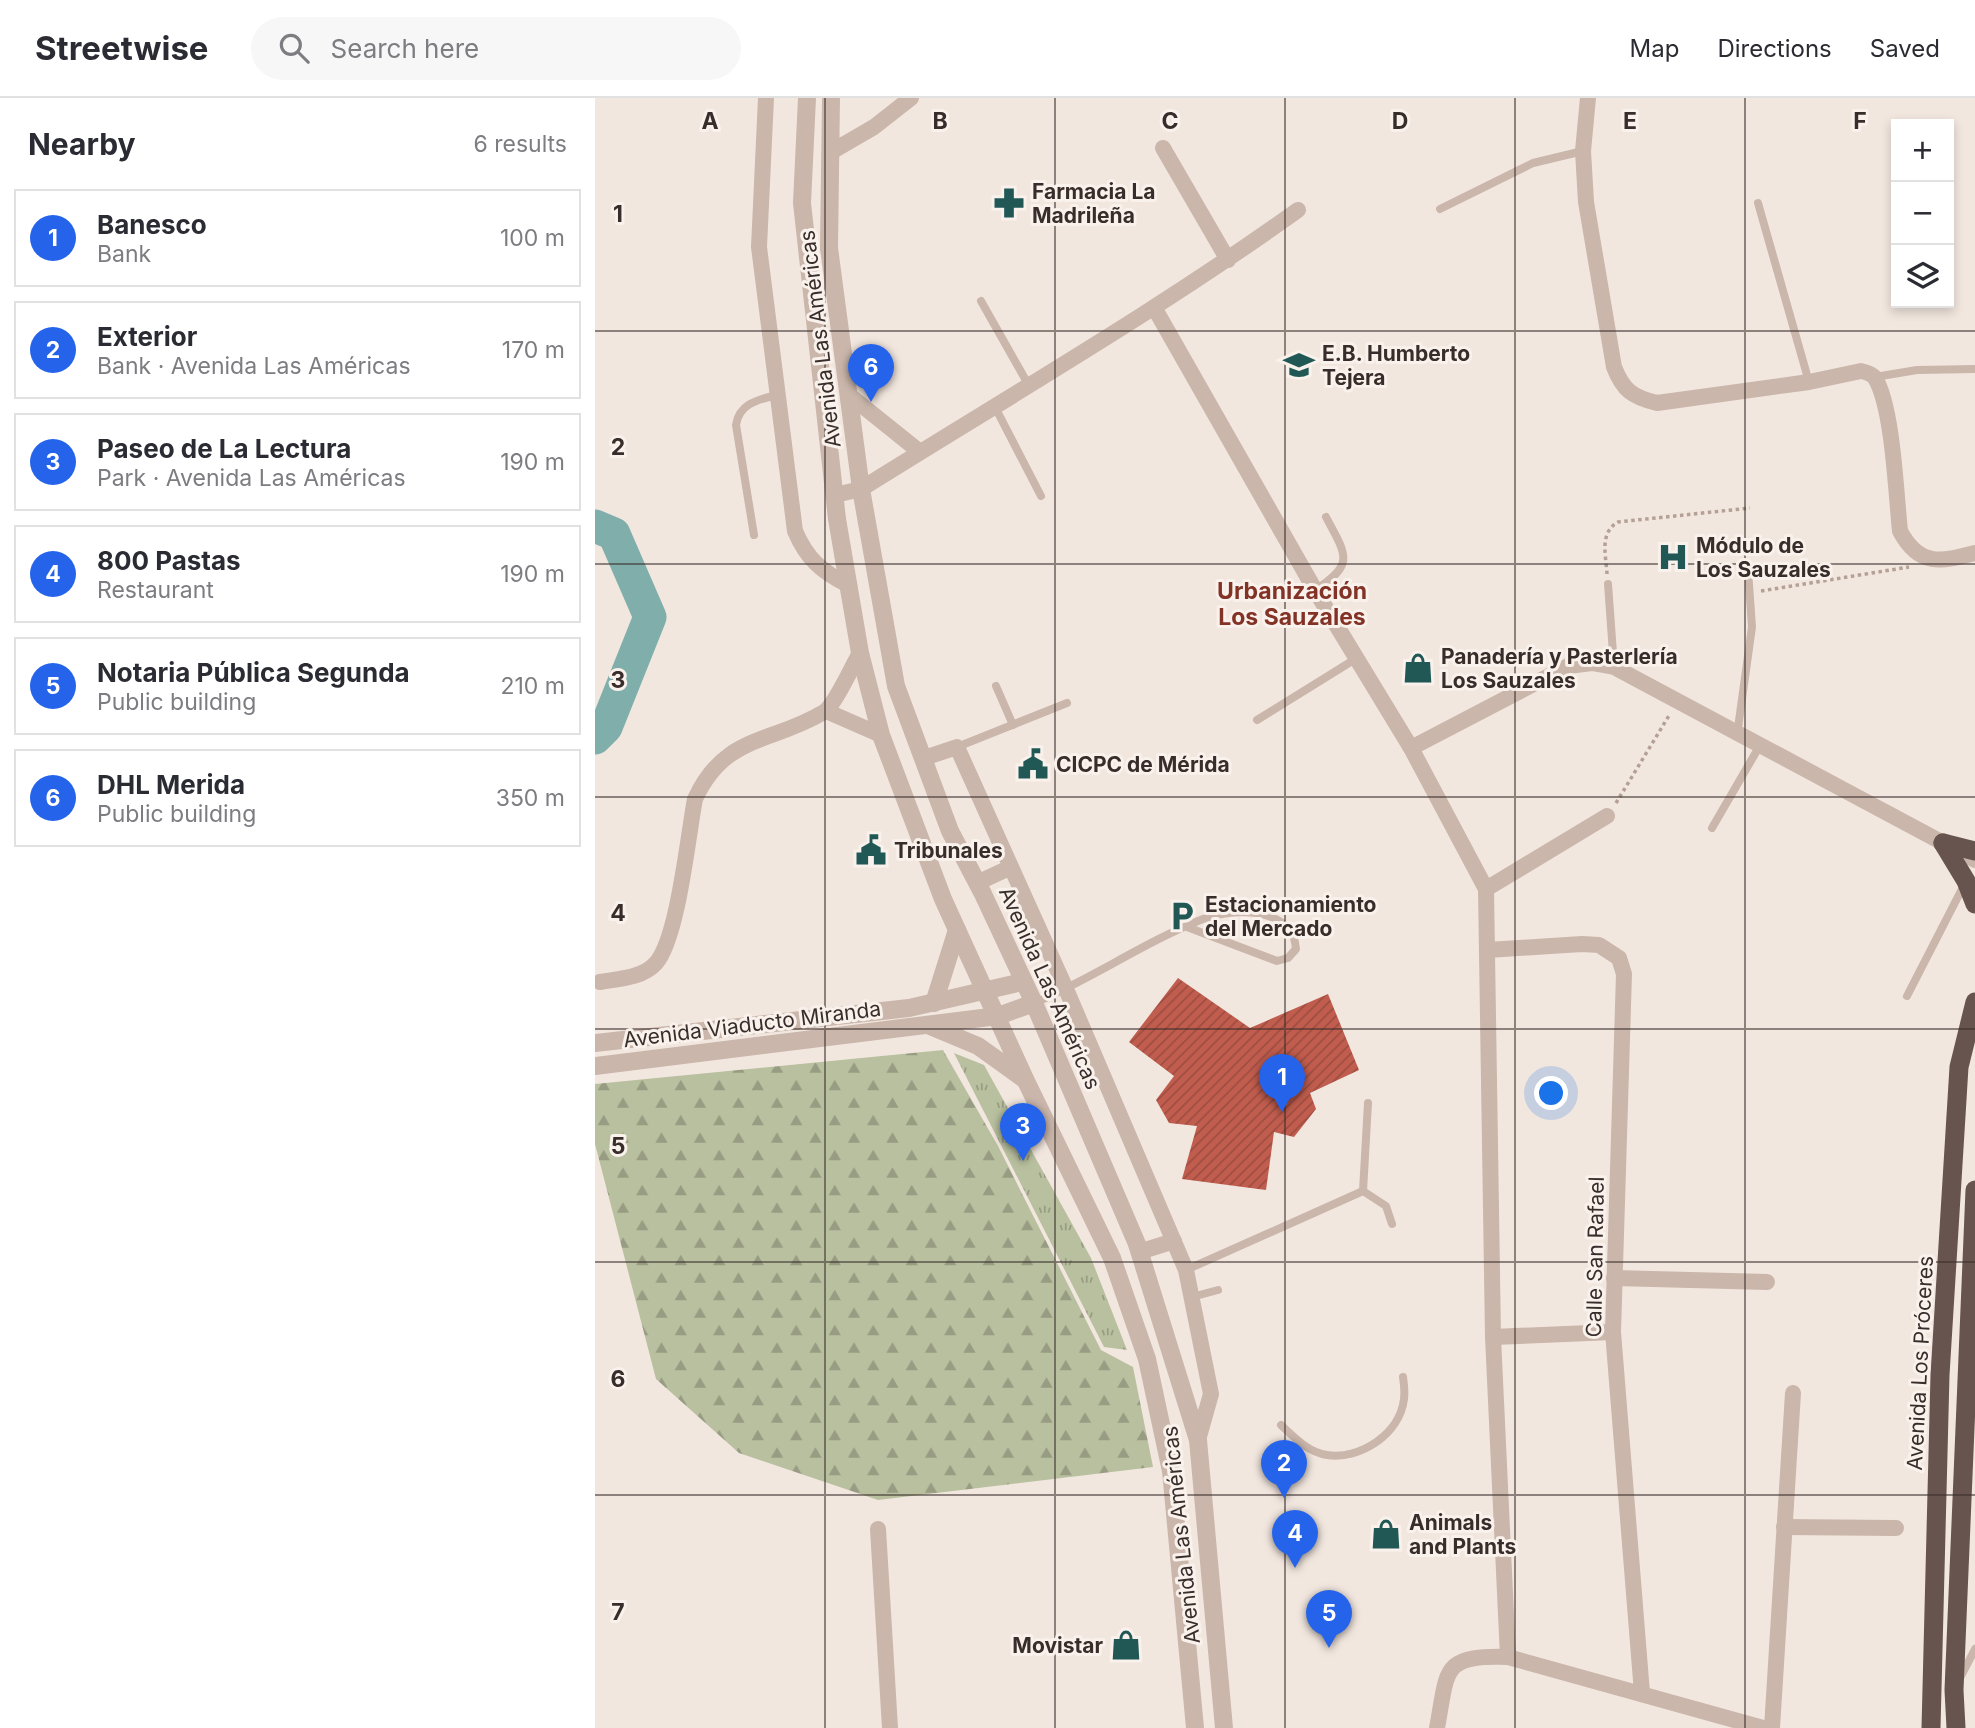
<!DOCTYPE html>
<meta charset="utf-8">
<style>
:root{--surface:#fff;--page:#f7f7f7;--text:#2b2b33;--muted:#7c7c81;--line:#e1e1e2;--accent:#2563eb}
body{margin:0;font-family:Inter,sans-serif;background:var(--page);color:var(--text)}
.controls{position:absolute;right:21px;top:21px;display:grid;overflow:hidden;border-radius:0px;box-shadow:0 4px 10px #0003}
.controls button{width:63px;height:63px;display:grid;place-items:center;padding:0;border:0;border-bottom:2px solid var(--line);background:var(--surface);color:var(--text);font:35px sans-serif}
.you{position:absolute;left:957px;top:996px;width:24px;height:24px;margin:-18px;border:5px solid #fff;border-radius:50%;background:#1a73e8;box-shadow:0 0 0 10px #1a73e833}
.badge{display:grid;place-items:center;width:46px;height:46px;border-radius:50%;background:var(--accent);color:#fff;font-size:23px;font-weight:700}
.pin{position:absolute;translate:-50% -58px;filter:drop-shadow(0 2px 4px #0008)}
.pin::after{content:'';position:absolute;top:37px;width:24px;height:21px;background:inherit;clip-path:polygon(0 0,100% 0,50% 100%)}
.list{margin:0;padding:0;list-style:none}
h2{display:flex;justify-content:space-between;align-items:center;height:91px;margin:0;padding:0 28px;font-size:30px}
h2 small{font-size:23px;font-weight:400;color:var(--muted)}
.list li{display:grid;grid-template-columns:46px 1fr auto;gap:21px;align-items:center;box-sizing:border-box;height:98px;margin:0 14px 14px;padding:0 14px;border:2px solid var(--line);border-radius:0px}
.list b{display:block;font-size:26px;white-space:nowrap}
.list p{margin:0;font-size:23px;white-space:nowrap;color:var(--muted)}
.list em{font-size:23px;font-style:normal;color:var(--muted)}
.icon{flex:none;width:38px;height:38px;fill:none;stroke:currentColor;stroke-width:2;stroke-linecap:round;stroke-linejoin:round}
.map{position:relative;flex:none;width:1380px;height:1630px;overflow:hidden}
header{display:flex;align-items:center;gap:42px;box-sizing:border-box;height:98px;padding:0 35px;background:var(--surface);border-bottom:2px solid var(--line)}
header strong{font-size:33px}
nav{display:flex;gap:38px;margin-inline-start:auto;font-size:24px}
.search{width:490px;height:63px;background:var(--page);display:flex;align-items:center;gap:18px;box-sizing:border-box;padding:0 24px;border-radius:38px;color:var(--muted);font-size:26px}
main{display:flex}
aside{flex:1;background:var(--surface)}
.map>svg:first-child{display:block}
.grass{fill:url(#grass-tufts)}
.forest{fill:url(#forest-firs)}
.lines{fill:none;stroke-linecap:round;stroke-linejoin:round}
.river{stroke:#7faeab;stroke-width:33}
.building{fill:url(#building-hatch)}
.path{stroke:#b5a095;stroke-width:3.5;stroke-dasharray:3.5 3.5;stroke-linecap:butt}
.service{stroke:#cab6ab;stroke-width:8}
.minor{stroke:#cab6ab;stroke-width:16}
.tertiary{stroke:#cab6ab;stroke-width:18}
.trunk{stroke:#68544e;stroke-width:19}
.grid{fill:none;stroke:#382d2a;stroke-width:2;stroke-opacity:0.55}
.labels{text-anchor:middle;dominant-baseline:central;stroke-width:6;stroke-linejoin:round;paint-order:stroke}
.poi-label{font-size:21px;font-weight:bold;fill:#382d2a;stroke:#f9f1eb;text-anchor:start}
.street-label{font-size:21px;fill:#382d2a;stroke:#f9f1eb}
.neighbourhood-label{font-size:23px;font-weight:bold;fill:#833226;stroke:#f9f1eb}
.grid-label{font-size:23px;text-anchor:middle;font-weight:bold;fill:#382d2a;stroke:#f9f1eb;stroke-width:6;stroke-linejoin:round;paint-order:stroke}
</style>
<header>
<strong>Streetwise</strong>
<div class="search"><svg class="icon" aria-label="search" viewBox="0 0 24 24"><circle cx="10" cy="10" r="6"/><path d="M15 15l6 6"/></svg>Search here</div>
<nav><a>Map</a><a>Directions</a><a>Saved</a></nav>
</header>
<main>
<aside>
<h2>Nearby<small>6 results</small></h2>
<ul class="list">
<li><span class="badge">1</span><div><b>Banesco</b><p>Bank</p></div><em>100 m</em></li>
<li><span class="badge">2</span><div><b>Exterior</b><p>Bank · Avenida Las Américas</p></div><em>170 m</em></li>
<li><span class="badge">3</span><div><b>Paseo de La Lectura</b><p>Park · Avenida Las Américas</p></div><em>190 m</em></li>
<li><span class="badge">4</span><div><b>800 Pastas</b><p>Restaurant</p></div><em>190 m</em></li>
<li><span class="badge">5</span><div><b>Notaria Pública Segunda</b><p>Public building</p></div><em>210 m</em></li>
<li><span class="badge">6</span><div><b>DHL Merida</b><p>Public building</p></div><em>350 m</em></li>
</ul>
</aside>
<div class="map">
<svg width="1380" height="1630" viewBox="0 0 1380 1630">
<defs>
<pattern id="grass-tufts" width="24" height="20" patternUnits="userSpaceOnUse" patternTransform="scale(1.75)"><rect width="24" height="20" fill="#b9c09f"/><path d="M3 7l-1-3M5 7V3M7 7l1-3M15 17l-1-3M17 17v-4M19 17l1-3" fill="none" stroke="#979c82"/></pattern>
<pattern id="forest-firs" width="22" height="20" patternUnits="userSpaceOnUse" patternTransform="scale(1.75)"><rect width="22" height="20" fill="#b9c09f"/><path d="M5 1l3.5 6h-7zM16 11l3.5 6h-7z" fill="#979c82"/></pattern>
<pattern id="building-hatch" width="6" height="6" patternUnits="userSpaceOnUse" patternTransform="scale(1.75)"><rect width="6" height="6" fill="#c15d4e"/><path d="M-1 1l2-2M0 6l6-6M5 7l2-2" fill="none" stroke="#9e4d41"/></pattern>
</defs>
<rect width="100%" height="100%" fill="#f2e7df"/>
<path class="grass" d="M359,955L389,967L496,1160L532,1252L509,1249Z"/>
<path class="forest" d="M348,952L403,1048L506,1252L538,1269L558,1369L283,1402L144,1355L61,1281L0,1046V986Z"/>
<g class="lines">
<path class="river" d="M0,428L19,436L55,519L11,629L0,640"/>
</g>
<path class="building" d="M583,880L655,930L733,896L764,972L715,995L721,1011L699,1039L679,1034L671,1092L587,1081L602,1028L574,1025L561,1002L579,978L534,944Z"/>
<g class="lines">
<g class="path">
<path d="M1012,476C1011,457 1004,435 1023,424L1155,410"/>
<path d="M1166,493L1314,469"/>
<path d="M1021,705L1075,616"/>
</g>
<g class="service">
<path d="M1163,105L1214,284"/>
<path d="M845,111L938,65L988,53"/>
<path d="M386,203L433,286"/>
<path d="M1280,279L1322,272L1380,271"/>
<path d="M400,309L446,398"/>
<path d="M159,437L141,327C144,306 162,302 181,297"/>
<path d="M1013,486L1019,569"/>
<path d="M720,492C761,466 751,457 731,419"/>
<path d="M401,588L418,627"/>
<path d="M662,622L762,560"/>
<path d="M1142,637L1157,529L1153,472"/>
<path d="M362,649L472,605"/>
<path d="M1117,730L1164,649"/>
<path d="M1312,898L1370,785"/>
<path d="M439,905C497,881 549,844 608,821C640,809 698,809 701,851L693,860L682,863L592,829"/>
<path d="M768,1093L773,1005"/>
<path d="M768,1093L791,1108L797,1126"/>
<path d="M591,1172L768,1093"/>
<path d="M597,1199L623,1192"/>
<path d="M686,1327C700,1340 713,1354 732,1357C765,1362 805,1336 809,1301C810,1294 809,1286 808,1279"/>
<path d="M1365,1580L1380,1551"/>
</g>
<g class="minor">
<path d="M171,0L164,149L200,433C212,461 226,473 253,487"/>
<path d="M993,0L988,53L991,104L1019,269C1028,292 1037,299 1062,305L1214,284L1266,273C1271,274 1277,276 1280,280C1298,309 1301,397 1305,433C1324,469 1346,464 1380,455"/>
<path d="M568,50L633,162"/>
<path d="M236,54L279,29L316,0"/>
<path d="M560,211L720,492L816,650L891,791L898,1239L913,1559"/>
<path d="M254,297L325,354"/>
<path d="M240,397L266,391C413,299 562,213 703,112"/>
<path d="M231,613L286,637"/>
<path d="M816,650L973,568L997,565L1019,569L1380,762"/>
<path d="M329,660L362,649L471,891L591,1172L616,1296L603,1342"/>
<path d="M382,785L414,770"/>
<path d="M891,791L1012,718"/>
<path d="M893,852L987,846L1004,847L1024,860L1029,876L1018,1234L1047,1595"/>
<path d="M5,884C23,881 48,880 61,865C83,840 93,737 100,701C130,636 176,646 229,614C240,607 257,568 265,555"/>
<path d="M544,1154L579,1143"/>
<path d="M1019,1180L1172,1184"/>
<path d="M898,1239L1018,1234"/>
<path d="M1189,1429L1301,1430"/>
<path d="M283,1431L295,1630"/>
<path d="M842,1630C853,1571 846,1557 913,1559L1168,1630"/>
<path d="M1177,1630L1198,1295"/>
</g>
<g class="tertiary">
<path d="M212,0L207,105L242,421L265,555L286,637L348,801L430,981L517,1160L552,1261L576,1373L600,1630"/>
<path d="M236,0L234,150L266,391L301,588L355,733L388,796L439,905L542,1146L603,1342L629,1630"/>
<path d="M339,905L362,832"/>
<path d="M335,928L383,948L429,981"/>
<path d="M0,945L314,910L427,884"/>
<path d="M0,968L403,918L439,905"/>
</g>
<g class="trunk">
<path d="M1348,745L1371,783L1380,806"/>
<path d="M1348,745L1380,753"/>
<path d="M1336,1630L1345,1277L1364,969L1380,904"/>
<path d="M1361,1630L1359,1592L1380,1092"/>
</g>
</g>
<path class="grid" d="M230,0V1630M460,0V1630M690,0V1630M920,0V1630M1150,0V1630M0,233H1380M0,466H1380M0,699H1380M0,931H1380M0,1164H1380M0,1397H1380"/>
<defs>
<g id="pharmacy-bare" transform="scale(2.415)"><path d="M-2-6h4v4h4v4h-4v4h-4v-4h-4v-4h4Z" fill="#215855" stroke="#f9f1eb" stroke-width="2.5" paint-order="stroke"/></g>
<g id="school-bare" transform="scale(2.415)"><path d="M0-5L7-2L0 1L-7-2ZM-4 1L0 2.5L4 1V4Q0 6-4 4Z" fill="#215855" stroke="#f9f1eb" stroke-width="2.5" paint-order="stroke"/></g>
<g id="hospital-bare" transform="scale(2.415)"><path d="M-5-5h3v3.5h4V-5h3V5h-3V1.5h-4V5h-3Z" fill="#215855" stroke="#f9f1eb" stroke-width="2.5" paint-order="stroke"/></g>
<g id="shop-bare" transform="scale(2.415)"><path d="M-5-2.5h2.3a2.7 3.5 0 0 1 5.4 0H5L5.5 6h-11ZM-1.5-2.5h3a1.5 2.3 0 0 0-3 0Z" fill="#215855" stroke="#f9f1eb" stroke-width="2.5" paint-order="stroke"/></g>
<g id="civic-bare" transform="scale(2.415)"><path d="M-.6-6.5H3V-4.5H.6V-3L4-1V1h2V6H-6V1h2V-1L-.6-3ZM-1.2 2.5V6h2.4V2.5Z" fill="#215855" stroke="#f9f1eb" stroke-width="2.5" paint-order="stroke"/></g>
<g id="parking-bare" transform="scale(2.415)"><path d="M-3.5-5.5H1a3.5 3.5 0 0 1 0 7H-1V5.5H-3.5ZM-1-3.4V-.6H.8a1.4 1.4 0 0 0 0-2.8Z" fill="#215855" stroke="#f9f1eb" stroke-width="2.5" paint-order="stroke"/></g>
</defs>
<g fill-rule="evenodd">
<use href="#pharmacy-bare" x="414" y="105"/>
<use href="#school-bare" x="704" y="267"/>
<use href="#hospital-bare" x="1078" y="459"/>
<use href="#shop-bare" x="823" y="570"/>
<use href="#civic-bare" x="438" y="666"/>
<use href="#civic-bare" x="276" y="752"/>
<use href="#parking-bare" x="587" y="818"/>
<use href="#shop-bare" x="791" y="1436"/>
<use href="#shop-bare" x="531" y="1547"/>
</g>
<g class="labels">
<g class="poi-label">
<text x="437" y="93">Farmacia La<tspan x="437" dy="24">Madrileña</tspan></text>
<text x="727" y="255">E.B. Humberto<tspan x="727" dy="24">Tejera</tspan></text>
<text x="1101" y="447">Módulo de<tspan x="1101" dy="24">Los Sauzales</tspan></text>
<text x="846" y="558">Panadería y Pasterlería<tspan x="846" dy="24">Los Sauzales</tspan></text>
<text x="461" y="666">CICPC de Mérida</text>
<text x="299" y="752">Tribunales</text>
<text x="610" y="806">Estacionamiento<tspan x="610" dy="24">del Mercado</tspan></text>
<text x="814" y="1424">Animals<tspan x="814" dy="24">and Plants</tspan></text>
<text x="508" y="1547" text-anchor="end">Movistar</text>
</g>
<g class="street-label">
<text transform="translate(225 241) rotate(-97)">Avenida Las Américas</text>
<text transform="translate(455 890) rotate(66)">Avenida Las Américas</text>
<text transform="translate(157 926) rotate(-7)">Avenida Viaducto Miranda</text>
<text transform="translate(1000 1159) rotate(-89)">Calle San Rafael</text>
<text transform="translate(1325 1265) rotate(-87)">Avenida Los Próceres</text>
<text transform="translate(586 1437) rotate(-96)">Avenida Las Américas</text>
</g>
<g class="neighbourhood-label">
<text x="697" y="493">Urbanización<tspan x="697" dy="26">Los Sauzales</tspan></text>
</g>
</g>
<g class="grid-label">
<text x="115" y="31">A</text>
<text x="345" y="31">B</text>
<text x="575" y="31">C</text>
<text x="805" y="31">D</text>
<text x="1035" y="31">E</text>
<text x="1265" y="31">F</text>
<text x="23" y="124">1</text>
<text x="23" y="357">2</text>
<text x="23" y="590">3</text>
<text x="23" y="823">4</text>
<text x="23" y="1056">5</text>
<text x="23" y="1289">6</text>
<text x="23" y="1522">7</text>
</g>
</svg>
<div class="controls">
<button>+</button>
<button>−</button>
<button><svg class="icon" aria-label="layers" viewBox="0 0 24 24"><path d="M12 4l9 5-9 5-9-5zM3 14l9 5 9-5"/></svg></button>
</div>
<div class="you"></div>
<div class="pin badge" style="left:687px;top:1014px">1</div>
<div class="pin badge" style="left:689px;top:1400px">2</div>
<div class="pin badge" style="left:428px;top:1063px">3</div>
<div class="pin badge" style="left:700px;top:1470px">4</div>
<div class="pin badge" style="left:734px;top:1550px">5</div>
<div class="pin badge" style="left:276px;top:304px">6</div>
</div>
</main>
